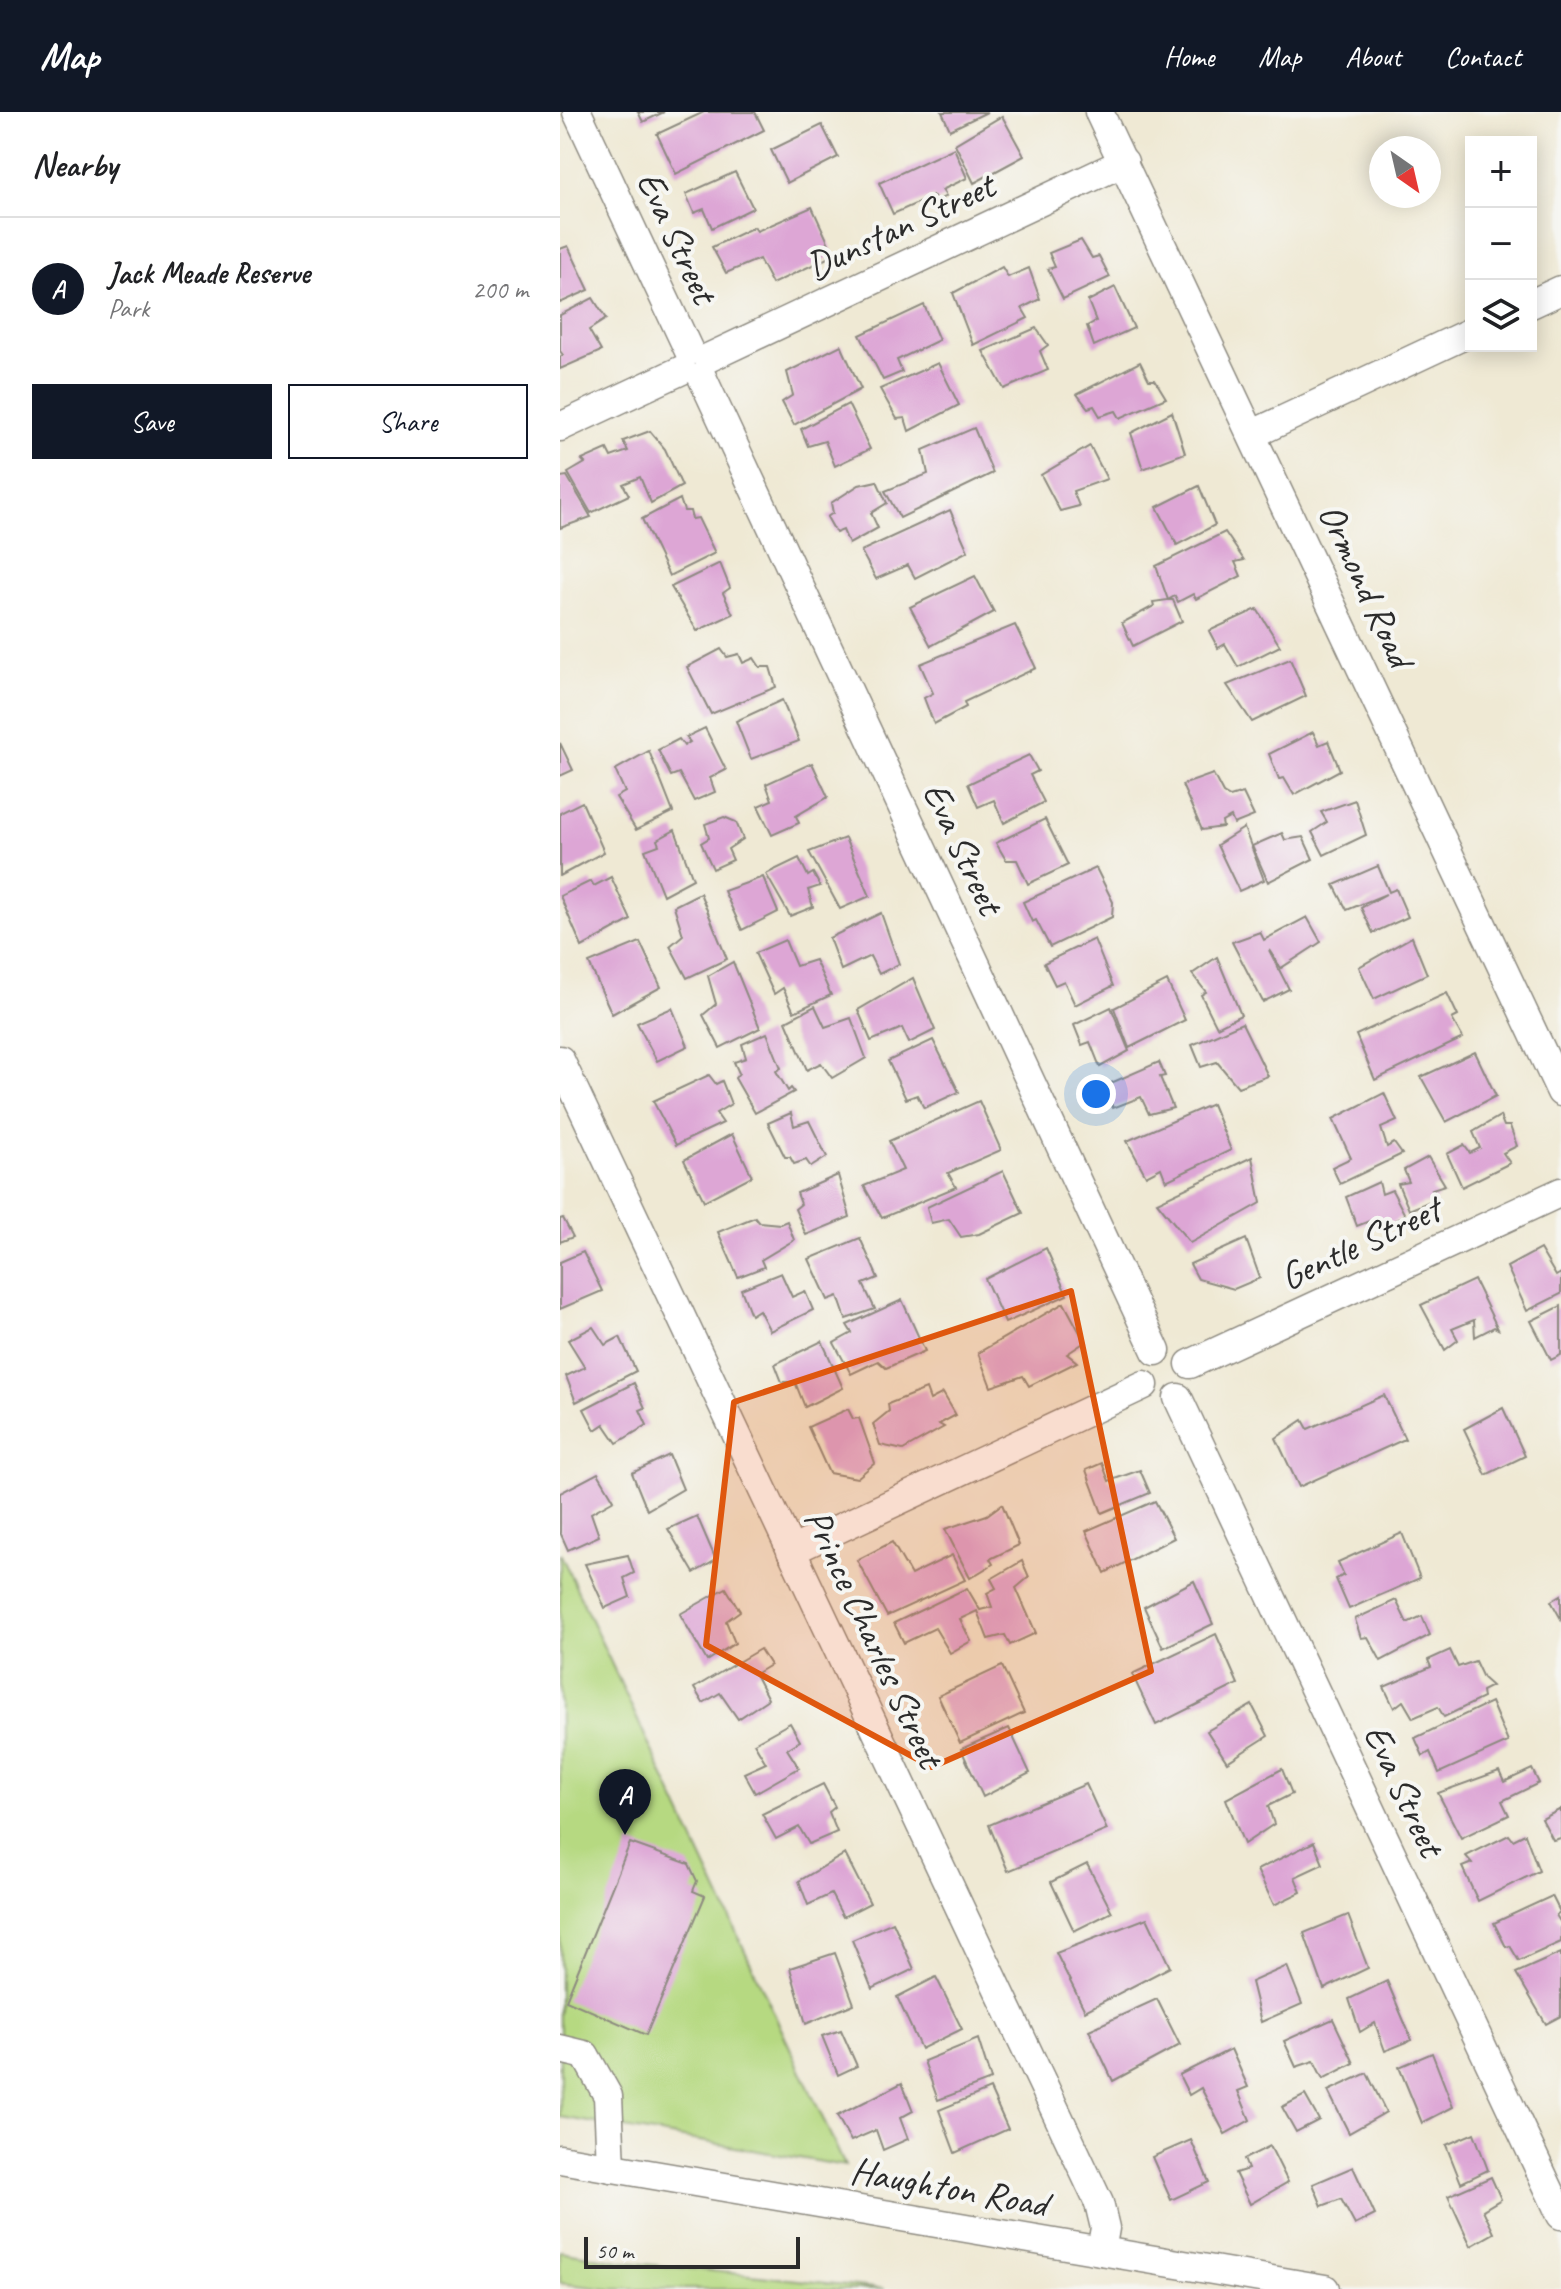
<!DOCTYPE html>
<meta charset="utf-8">
<style>
:root{--surface:#fff;--page:#f2f2f2;--text:#202124;--muted:#757577;--line:#e0e0e0;--accent:#111827}
body{margin:0;font-family:Caveat,sans-serif;background:var(--page);color:var(--text)}
.controls{position:absolute;right:24px;top:24px;display:grid;overflow:hidden;border-radius:0px;box-shadow:0 4px 20px #0003}
.controls button{width:72px;height:72px;display:grid;place-items:center;padding:0;border:0;border-bottom:2px solid var(--line);background:var(--surface);color:var(--text);font:40px sans-serif}
.compass{position:absolute;left:809px;top:24px;width:72px;height:72px;border-radius:50%;background:var(--surface);box-shadow:0 4px 20px #0003;rotate:146deg}
.scale{position:absolute;left:24px;bottom:20px;width:216px;box-sizing:border-box;padding-left:8px;border:4px solid #2b2b2b;border-top:0;font-size:22px;line-height:28px;white-space:nowrap;color:#2b2b2b;-webkit-text-stroke:6px #f6f6f2;paint-order:stroke}
.you{position:absolute;left:536px;top:982px;width:28px;height:28px;margin:-20px;border:6px solid #fff;border-radius:50%;background:#1a73e8;box-shadow:0 0 0 12px #1a73e833}
.badge{display:grid;place-items:center;width:52px;height:52px;border-radius:50%;background:var(--accent);color:#fff;font-size:26px;font-weight:700}
.pin{position:absolute;translate:-50% -66px;filter:drop-shadow(0 2px 4px #0008)}
.pin::after{content:'';position:absolute;top:42px;width:28px;height:24px;background:inherit;clip-path:polygon(0 0,100% 0,50% 100%)}
.list{margin:0;padding:0;list-style:none}
h2{display:flex;justify-content:space-between;align-items:center;height:104px;margin:0;padding:0 32px;font-size:34px}
h2 small{font-size:26px;font-weight:400;color:var(--muted)}
.list li{display:grid;grid-template-columns:52px 1fr auto;gap:24px;align-items:center;box-sizing:border-box;height:144px;padding:0 32px;border-top:2px solid var(--line)}
.list b{display:block;font-size:30px;white-space:nowrap}
.list p{margin:0;font-size:26px;white-space:nowrap;color:var(--muted)}
.list em{font-size:26px;font-style:normal;color:var(--muted)}
.actions{display:flex;gap:16px;padding:24px 32px}
.actions a{flex:1;padding:18px 0;border:2px solid var(--accent);border-radius:0px;text-align:center;font-size:28px;color:var(--accent)}
.actions .main{background:var(--accent);color:#fff}
.icon{flex:none;width:44px;height:44px;fill:none;stroke:currentColor;stroke-width:2;stroke-linecap:round;stroke-linejoin:round}
.map{position:relative;flex:none;width:1001px;height:2177px;overflow:hidden}
header{display:flex;align-items:center;gap:48px;box-sizing:border-box;height:112px;padding:0 40px;background:var(--accent);color:#fff}
header strong{font-size:38px}
nav{display:flex;gap:44px;margin-inline-start:auto;font-size:28px}
main{display:flex}
aside{flex:1;background:var(--surface)}
.map>svg:first-child{display:block}
.green{fill:#b6d981;stroke:#708256;stroke-width:2}
.building{fill:#dda6d5}
.lines{fill:none;stroke-linecap:round;stroke-linejoin:round}
.minor-casing{stroke:#8d8a80;stroke-width:31}
.minor{stroke:#fff;stroke-width:28}
.marked{fill:#df570e;fill-opacity:0.2;stroke:#df570e;stroke-width:6;stroke-linejoin:round}
.labels{text-anchor:middle;dominant-baseline:central;stroke-width:8;stroke-linejoin:round;paint-order:stroke}
.street-label{font-size:38px;fill:#2b2b2b;stroke:#f6f6f2}
</style>
<header>
<strong>Map</strong>
<nav><a>Home</a><a>Map</a><a>About</a><a>Contact</a></nav>
</header>
<main>
<aside>
<h2>Nearby<small></small></h2>
<ul class="list">
<li><span class="badge">A</span><div><b>Jack Meade Reserve</b><p>Park</p></div><em>200 m</em></li>
</ul>
<div class="actions"><a class="main">Save</a><a>Share</a></div>
</aside>
<div class="map">
<svg width="1001" height="2177" viewBox="0 0 1001 2177">
<rect width="100%" height="100%" fill="#f6f6f2"/>
<filter id="ink" filterUnits="userSpaceOnUse"><feTurbulence type="fractalNoise" baseFrequency=".0125" numOctaves="2"/><feDisplacementMap in="SourceGraphic" scale="16" xChannelSelector="R" yChannelSelector="G"/><feConvolveMatrix kernelMatrix="1 2 1 2 8 2 1 2 1" color-interpolation-filters="sRGB"/></filter>
<filter id="wash" filterUnits="userSpaceOnUse"><feTurbulence type="fractalNoise" baseFrequency=".006" numOctaves="4" result="noise"/><feDisplacementMap in="SourceGraphic" scale="32" xChannelSelector="R" yChannelSelector="G"/><feGaussianBlur stdDeviation="1.8" result="paint"/><feColorMatrix in="noise" values="0 0 0 0 0 0 0 0 0 0 0 0 0 0 0 0 0 1.4 0 .05"/><feComposite in="paint" operator="in"/></filter>
<g filter="url(#wash)">
<rect width="100%" height="100%" fill="#efe9d4"/>
<g class="green">
<path d="M0,1441L285,2054L0,2005Z"/>
<path d="M0,2139L64,2150L325,2177H49L0,2171Z"/>
</g>
<g id="blocks">
<g class="building">
<path d="M78,0H104L83,10Z"/>
<path d="M144,0H195L204,18L116,62L97,22Z"/>
<path d="M382,0H427L390,18Z"/>
<path d="M442,4L464,44L414,71L395,32Z"/>
<path d="M262,13L278,45L227,71L211,38Z"/>
<path d="M394,36L407,66L382,78L386,84L377,89L373,84L333,102L319,71Z"/>
<path d="M175,60L193,96L152,116L144,97L134,101L126,82Z"/>
<path d="M252,95L274,143L212,172L199,147L166,161L152,135L194,115L197,119Z"/>
<path d="M521,128L532,146L539,144L550,165L503,187L488,157L495,155L489,141Z"/>
<path d="M8,134L29,178L0,191V137Z"/>
<path d="M442,155L448,165L469,156L480,187L462,196L468,206L413,233L393,181Z"/>
<path d="M555,175L574,216L534,234L527,214L536,209L528,189Z"/>
<path d="M33,186L46,207L29,218L41,239L0,257V245L3,243L0,239V203Z"/>
<path d="M364,193L379,228L337,248L342,260L323,268L300,223Z"/>
<path d="M476,216L488,233L480,239L488,258L444,277L423,239Z"/>
<path d="M281,233L301,277L234,313L222,290L233,283L227,260Z"/>
<path d="M580,250L589,268H595L606,286L560,306L556,299L540,304L534,294L528,296L517,282Z"/>
<path d="M378,251L399,293L349,319L345,306L337,307L320,277Z"/>
<path d="M288,292L310,337L275,354L265,329L248,334L241,317Z"/>
<path d="M612,300L625,341L583,357L571,321Z"/>
<path d="M414,316L433,361L340,406L325,379L368,362L363,338Z"/>
<path d="M90,319L105,337L122,374L91,391L80,365L63,372L69,383L31,401L8,361L25,351L22,348L47,337L51,345L68,339L63,329Z"/>
<path d="M530,334L547,367L513,379L519,394L500,399L481,363Z"/>
<path d="M7,364L31,405L0,416V365Z"/>
<path d="M317,369L327,391L311,401L318,416L289,432L283,418L276,421L267,405L273,401L271,391L299,373Z"/>
<path d="M639,374L655,413L617,433L597,395Z"/>
<path d="M120,387L124,399H130L132,407L138,406L155,441L109,464L82,407Z"/>
<path d="M390,398L408,439L355,466L348,453L316,467L301,439Z"/>
<path d="M665,420L684,448L675,450L681,464L636,487L633,482L618,490L615,484L608,488H613L622,509L573,534L562,511L594,494L593,490L608,488L596,454Z"/>
<path d="M160,451L170,476L163,481L173,502L137,519L111,475Z"/>
<path d="M415,464L434,500L371,534L350,495Z"/>
<path d="M697,497L720,534L678,555L665,532L658,536L649,519Z"/>
<path d="M455,513L476,556L404,590L406,595L374,612L364,586L373,581L360,552Z"/>
<path d="M161,537L167,545L179,542L183,551L194,546L200,555H210L216,575L151,602L127,555Z"/>
<path d="M730,547L746,584L692,610L667,573Z"/>
<path d="M222,588L239,629L191,647L176,609Z"/>
<path d="M145,616L166,658L150,666L155,680L134,689L119,661L111,664L98,638L119,627L124,634L130,630L126,625Z"/>
<path d="M753,620L759,633L768,629L780,658L734,683L724,666L719,667L709,642Z"/>
<path d="M0,631L13,658L0,664Z"/>
<path d="M89,639L113,700L76,718L56,685L65,680L55,658Z"/>
<path d="M469,643L478,659L470,663L484,690L444,711L434,688L418,695L408,672Z"/>
<path d="M252,651L268,685L236,704L239,711L212,723L198,694L212,688L206,672Z"/>
<path d="M653,662L663,681L670,685L683,681L694,704L674,712L671,705L662,710L663,715L642,718L622,673Z"/>
<path d="M795,688L806,723L764,743L752,720L767,710L761,700Z"/>
<path d="M22,690L44,740L0,764V701Z"/>
<path d="M164,705L176,710L183,727L168,737L173,748L153,757L141,731L149,726L145,712Z"/>
<path d="M485,707L508,753L468,772L457,748H446L436,731Z"/>
<path d="M684,716L704,768L679,779L657,733Z"/>
<path d="M115,718L133,767L103,783L85,738L99,733L97,728Z"/>
<path d="M722,721L725,728L743,725L753,747L708,770L692,734Z"/>
<path d="M285,726L310,784L280,797L249,740Z"/>
<path d="M239,746L248,764L253,761L260,774L248,778L253,795L230,804L206,762Z"/>
<path d="M818,754L829,780L836,777L848,805L813,821L801,796L826,782L787,798L774,773Z"/>
<path d="M536,756L553,790L552,805L490,835L476,808L472,810L463,790Z"/>
<path d="M51,765L71,808L22,835L0,784L31,769L34,774Z"/>
<path d="M203,765L218,800L182,818L164,779Z"/>
<path d="M140,781L167,847L127,866L110,834L123,823L114,794Z"/>
<path d="M321,801L339,852L319,862L310,844L281,858L269,826Z"/>
<path d="M747,805L761,830L721,856L709,838L729,877L703,890L672,830L700,820L704,828Z"/>
<path d="M852,825L867,862L814,887L799,855Z"/>
<path d="M534,827L553,874L515,893L504,869L495,873L484,851Z"/>
<path d="M225,828L236,854L255,848L271,883L234,900L223,876L214,882L195,841Z"/>
<path d="M80,830L101,875L52,902L29,851Z"/>
<path d="M657,845L681,903L657,915L641,883L646,880L632,862Z"/>
<path d="M173,850L200,916L160,936L143,903L156,892L148,864Z"/>
<path d="M353,866L375,918L349,931L342,916L311,929L298,898Z"/>
<path d="M607,869L625,908L569,936L554,896Z"/>
<path d="M887,881L898,904L892,907L903,926L815,968L796,923Z"/>
<path d="M255,894L265,915L291,906L306,946L272,966L261,951L247,958L226,909Z"/>
<path d="M551,895L569,939L540,955L530,930L522,933L514,913Z"/>
<path d="M112,896L128,934L97,949L77,911Z"/>
<path d="M682,911L708,964L678,975L657,950L641,955L632,933Z"/>
<path d="M207,921L221,956L216,959L228,979L231,976L234,980L195,1001L175,966L179,961L174,950L186,946L182,932Z"/>
<path d="M373,928L399,980L364,996L357,983L346,987L328,949Z"/>
<path d="M915,940L936,984L886,1010L861,965Z"/>
<path d="M599,950L605,964L600,965L613,996L589,1002L581,985L553,996L544,974Z"/>
<path d="M149,963L156,972L162,969L171,992L156,1001L163,1011L116,1033L93,989Z"/>
<path d="M824,981L837,1009L821,1016L827,1035L834,1031L842,1042L780,1072L772,1055L791,1046L773,1007Z"/>
<path d="M419,989L441,1038L388,1061L396,1075L322,1106L304,1074L343,1058L329,1029Z"/>
<path d="M652,992L671,1038L606,1069L601,1056L586,1064L567,1029Z"/>
<path d="M231,1001L234,1014L249,1009L267,1045L251,1055L246,1048L234,1052L230,1045H225L208,1011Z"/>
<path d="M940,1004L944,1014H950L957,1034L943,1041L950,1051L902,1075L887,1042L904,1033L910,1041L920,1036L913,1020Z"/>
<path d="M172,1022L192,1064L144,1089L124,1048Z"/>
<path d="M692,1045L701,1091L630,1131L597,1090Z"/>
<path d="M868,1045L885,1073L872,1077L878,1086L849,1098L838,1072L849,1070L844,1058Z"/>
<path d="M443,1059L463,1101L419,1122L401,1125L389,1107L371,1111L367,1095Z"/>
<path d="M278,1063L290,1105L246,1123L235,1097L241,1092L237,1081Z"/>
<path d="M819,1070L822,1082L832,1078L845,1103L820,1117L812,1108L797,1114L786,1085Z"/>
<path d="M195,1105L199,1110L220,1112L227,1109L234,1128L201,1148L204,1155L178,1165L158,1120Z"/>
<path d="M3,1106L13,1125L0,1130V1107Z"/>
<path d="M300,1126L318,1166L303,1172L315,1197L286,1207L278,1184L268,1188L249,1147Z"/>
<path d="M686,1127L700,1166L674,1177L638,1167L630,1152Z"/>
<path d="M486,1136L507,1183L445,1211L425,1167Z"/>
<path d="M980,1137L996,1164L1001,1161V1182L967,1199L947,1155Z"/>
<path d="M23,1140L42,1179L0,1197V1150Z"/>
<path d="M221,1161L232,1185L245,1179L253,1198L210,1219L199,1198L191,1203L181,1177Z"/>
<path d="M914,1168L938,1217L934,1215L915,1225L914,1208L892,1217L898,1228L885,1238L861,1193Z"/>
<path d="M342,1188L365,1239L326,1256L318,1249L291,1262L274,1231L292,1221L287,1213Z"/>
<path d="M504,1191L525,1230L507,1242L517,1250L469,1274L463,1264L431,1275L418,1241Z"/>
<path d="M1001,1194V1243L991,1248L971,1209Z"/>
<path d="M33,1215L45,1233L60,1225L76,1259L16,1290L6,1264L25,1255L8,1228Z"/>
<path d="M262,1229L283,1276L245,1295L235,1270H222L215,1252Z"/>
<path d="M74,1271L85,1296L80,1298L87,1313L57,1331L44,1312L35,1318L24,1297Z"/>
<path d="M366,1277L370,1288L383,1281L396,1303L379,1312L384,1315L343,1338L320,1333L313,1312L329,1299L328,1292Z"/>
<path d="M824,1283L845,1327L739,1375L716,1326L743,1308L748,1317Z"/>
<path d="M943,1296L965,1344L926,1363L904,1317Z"/>
<path d="M288,1297L293,1307L299,1306L315,1351L297,1366L269,1361L248,1315Z"/>
<path d="M109,1343L123,1377L87,1398L72,1361Z"/>
<path d="M542,1351L549,1369L580,1358L590,1381L542,1401L526,1358Z"/>
<path d="M38,1361L54,1388L31,1401L39,1424L8,1438L0,1420V1381Z"/>
<path d="M595,1389L614,1426L545,1461L526,1419Z"/>
<path d="M442,1392L459,1433L430,1447L433,1452L410,1466L385,1417L427,1403Z"/>
<path d="M137,1404L156,1448L134,1461L108,1417Z"/>
<path d="M842,1421L860,1466L789,1497L776,1467L784,1463L778,1450Z"/>
<path d="M332,1430L351,1463L392,1443L405,1468L327,1504L297,1448Z"/>
<path d="M68,1443L74,1461L64,1466L70,1485L45,1496L25,1452Z"/>
<path d="M462,1449L469,1465L456,1476L476,1521L450,1533L445,1523L428,1527L417,1499L400,1507L411,1529L390,1541L375,1516L344,1531L334,1511L407,1476L420,1498L432,1495L427,1481L436,1476L431,1467Z"/>
<path d="M634,1469L653,1512L603,1536L584,1495Z"/>
<path d="M166,1476L180,1499L166,1509L175,1531L147,1549L120,1502Z"/>
<path d="M1001,1483V1507L991,1489Z"/>
<path d="M836,1488L847,1511L862,1504L870,1523L821,1549L808,1525L801,1526L795,1507Z"/>
<path d="M656,1522L678,1572L596,1613L572,1562Z"/>
<path d="M200,1537L210,1553L195,1562L208,1587L178,1607L160,1581L143,1591L134,1576Z"/>
<path d="M890,1538L898,1555L915,1549L923,1566L932,1574L922,1579L923,1586L884,1605L878,1595L853,1606L843,1589L834,1596L824,1575L871,1555L868,1548Z"/>
<path d="M442,1554L464,1601L400,1631L378,1584Z"/>
<path d="M931,1590L948,1630L879,1661L870,1640L863,1644L855,1626Z"/>
<path d="M692,1593L708,1624L667,1650L647,1619Z"/>
<path d="M230,1611L240,1629L227,1637L239,1656L195,1681L184,1661L206,1651L194,1631Z"/>
<path d="M449,1616L470,1661L423,1685L401,1637Z"/>
<path d="M722,1657L732,1682L708,1694L714,1712L684,1732L666,1687Z"/>
<path d="M972,1657L979,1671L942,1689L949,1703L901,1726L878,1681L939,1659L944,1670Z"/>
<path d="M263,1672L275,1695L269,1700L277,1720L249,1732L239,1715L216,1727L202,1702Z"/>
<path d="M526,1672L547,1718L448,1759L429,1713Z"/>
<path d="M1001,1697V1726L993,1728L982,1707Z"/>
<path d="M965,1722L979,1759L918,1789L902,1755L912,1751L906,1744L949,1723L953,1728Z"/>
<path d="M754,1730L763,1752L735,1765L741,1780L714,1793L697,1758Z"/>
<path d="M70,1731L129,1752L137,1769L133,1779L145,1784L86,1923L6,1888Z"/>
<path d="M285,1742L310,1791L283,1805L271,1782L248,1793L239,1769Z"/>
<path d="M527,1752L552,1800L514,1819L491,1770Z"/>
<path d="M992,1784L1000,1800L996,1803L1001,1811V1830L959,1849L950,1834L946,1835L934,1811Z"/>
<path d="M788,1803L808,1856L764,1877L744,1821Z"/>
<path d="M587,1806L610,1855L525,1899L496,1841Z"/>
<path d="M333,1810L354,1857L312,1877L292,1828Z"/>
<path d="M275,1841L294,1892L246,1912L230,1856Z"/>
<path d="M1001,1841V1904L986,1912L956,1861Z"/>
<path d="M727,1854L742,1892L701,1910L691,1870Z"/>
<path d="M376,1865L402,1917L361,1937L337,1885Z"/>
<path d="M827,1869L852,1928L825,1939L815,1911L800,1920L789,1887Z"/>
<path d="M597,1887L620,1933L553,1969L529,1918Z"/>
<path d="M773,1907L794,1951L763,1967L754,1949L736,1955L724,1929Z"/>
<path d="M281,1918L297,1954L278,1963L262,1924Z"/>
<path d="M418,1927L431,1968L378,1988L364,1949Z"/>
<path d="M671,1937L688,1975L678,1979L690,2008L665,2022L641,1976L629,1983L619,1963Z"/>
<path d="M872,1941L893,1995L862,2011L839,1955Z"/>
<path d="M807,1961L826,2000L789,2021L768,1979Z"/>
<path d="M342,1971L353,1999L340,2006L348,2027L323,2038L316,2018L291,2029L277,2004Z"/>
<path d="M430,1977L448,2017L395,2041L379,1998Z"/>
<path d="M745,1983L759,2008L736,2020L722,1995Z"/>
<path d="M914,2021L928,2058L901,2071L886,2033Z"/>
<path d="M631,2028L649,2070L611,2088L592,2045Z"/>
<path d="M710,2034L728,2070L690,2092L675,2061L688,2057L684,2047Z"/>
<path d="M793,2055L815,2103L795,2113L781,2087L762,2094L753,2072Z"/>
<path d="M931,2065L941,2087L923,2098L934,2121L911,2134L888,2084Z"/>
</g>
</g>
</g>
<g filter="url(#ink)">
<use href="#blocks" fill-opacity="0" stroke="#8d8a80" stroke-width="2"/>
<g class="lines">
<g class="minor-casing">
<g id="minor">
<path d="M17,0L129,239"/>
<path d="M539,0L1001,980"/>
<path d="M971,192L1001,178"/>
<path d="M148,246L564,50"/>
<path d="M142,265L596,1239"/>
<path d="M0,315L122,258"/>
<path d="M693,322L911,220"/>
<path d="M0,948L539,2091L545,2116L541,2139"/>
<path d="M630,1252L1001,1080"/>
<path d="M618,1286L1001,2103"/>
<path d="M231,1439L584,1273"/>
<path d="M0,1937L25,1943L48,1984L51,2056"/>
<path d="M0,2047L765,2177"/>
</g>
</g>
<use href="#minor" class="minor"/>
</g>
</g>
<path class="marked" d="M511,1179L591,1559L372,1655L146,1533L174,1290Z"/>
<g class="labels">
<g class="street-label">
<text transform="translate(340 114) rotate(-25)">Dunstan Street</text>
<text transform="translate(117 125) rotate(65)">Eva Street</text>
<text transform="translate(806 473) rotate(65)">Ormond Road</text>
<text transform="translate(403 736) rotate(65)">Eva Street</text>
<text transform="translate(800 1131) rotate(-25)">Gentle Street</text>
<text transform="translate(314 1526) rotate(65)">Prince Charles Street</text>
<text transform="translate(844 1678) rotate(65)">Eva Street</text>
<text transform="translate(389 2075) rotate(10)">Haughton Road</text>
</g>
</g>
</svg>
<div class="controls">
<button>+</button>
<button>−</button>
<button><svg class="icon" aria-label="layers" viewBox="0 0 24 24"><path d="M12 4l9 5-9 5-9-5zM3 14l9 5 9-5"/></svg></button>
</div>
<svg class="compass" viewBox="-18 -18 36 36"><path d="M0-13l5 13h-10z" fill="#e53935"/><path d="M0 13l5-13h-10z" fill="#757577"/></svg>
<div class="scale">50 m</div>
<div class="you"></div>
<div class="pin badge" style="left:65px;top:1723px">A</div>
</div>
</main>
